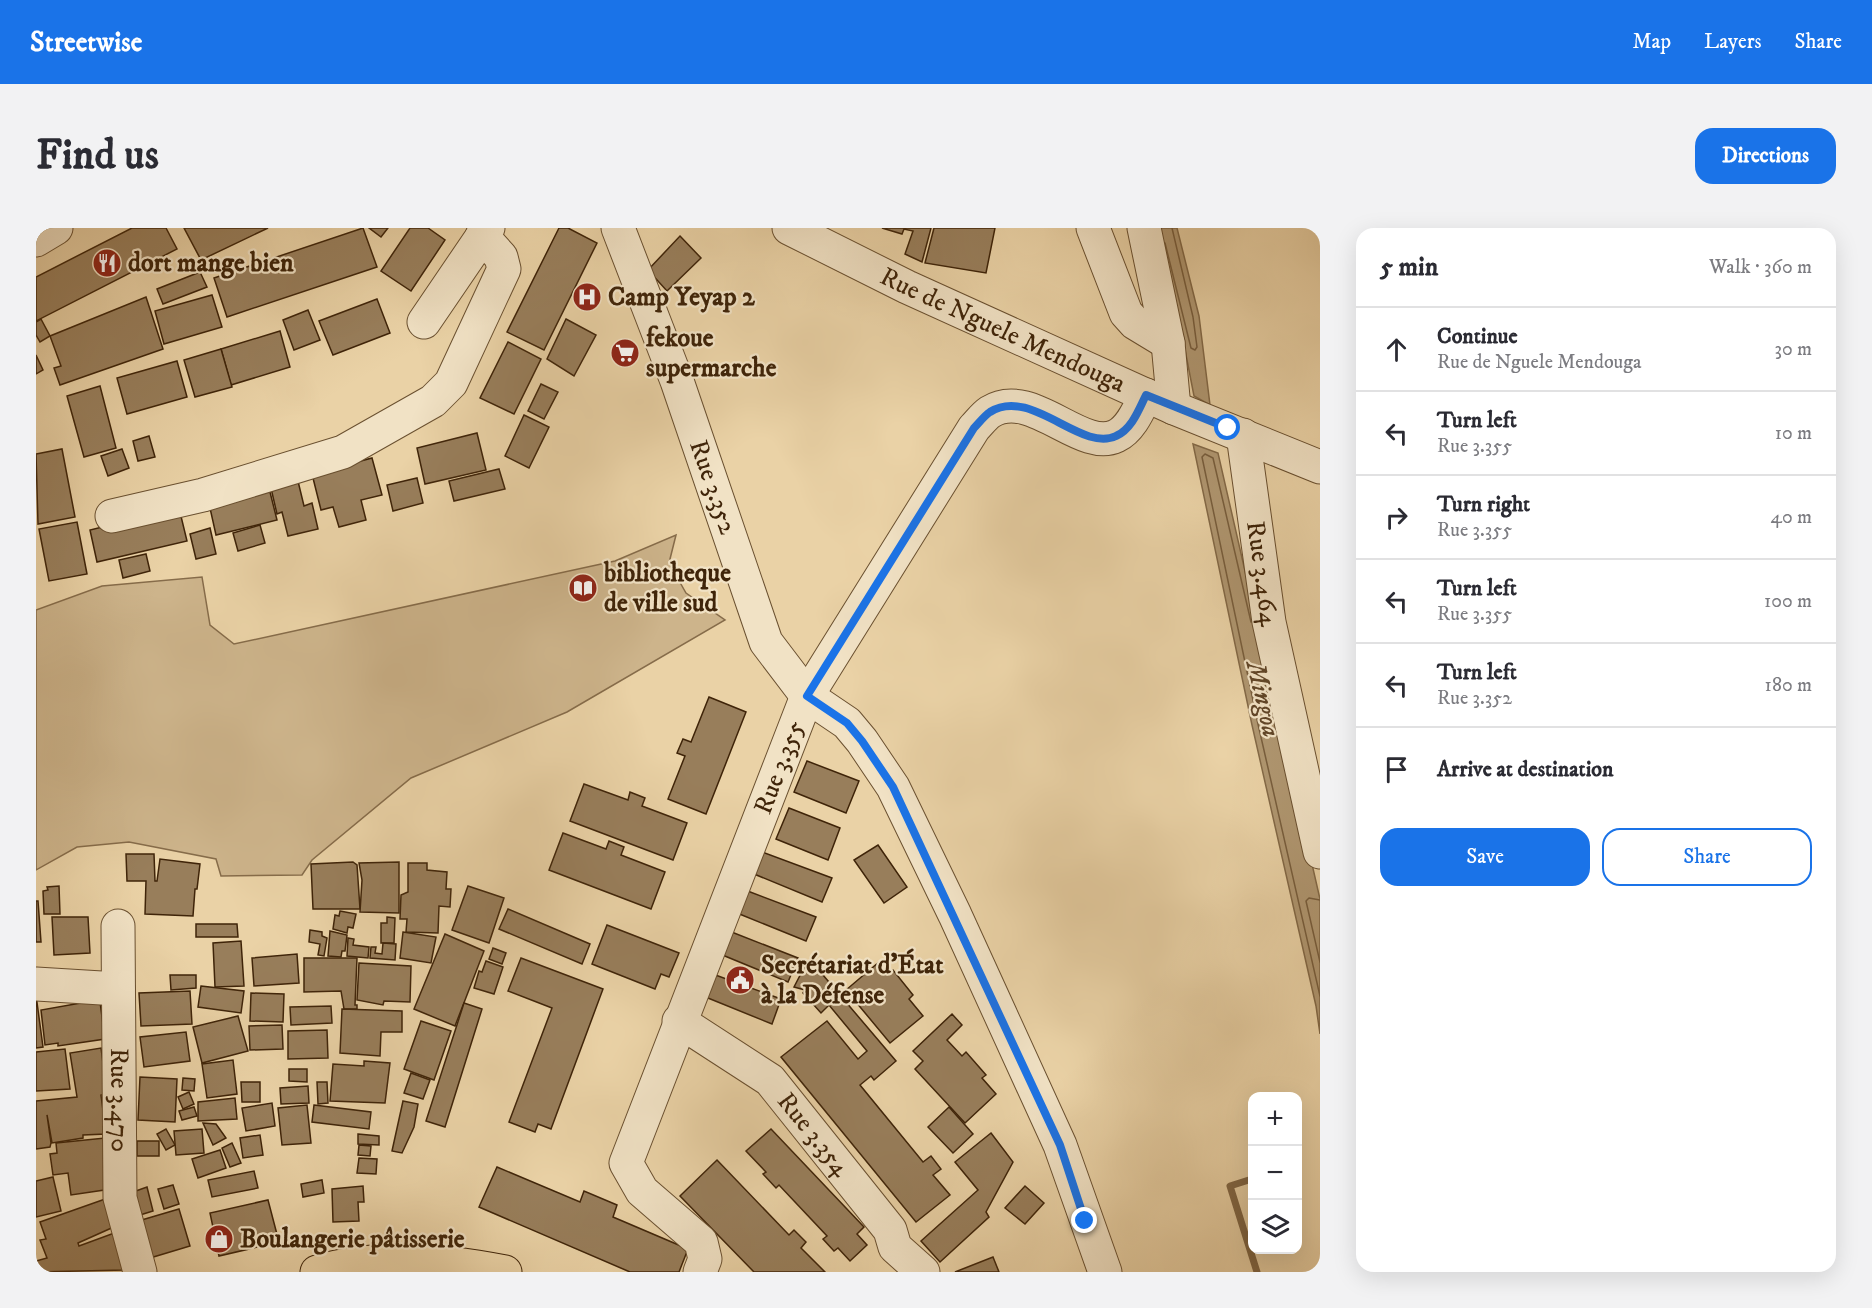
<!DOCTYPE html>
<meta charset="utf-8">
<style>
:root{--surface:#fff;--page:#f2f2f3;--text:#2b2b33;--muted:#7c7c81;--line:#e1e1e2;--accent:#1a73e8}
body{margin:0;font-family:"IM FELL DW Pica",serif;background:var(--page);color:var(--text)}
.controls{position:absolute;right:18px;bottom:18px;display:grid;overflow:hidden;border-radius:12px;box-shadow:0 6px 24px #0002}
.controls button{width:54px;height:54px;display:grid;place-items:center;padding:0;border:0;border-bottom:2px solid var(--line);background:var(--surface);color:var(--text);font:30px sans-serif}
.stop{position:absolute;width:18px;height:18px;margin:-14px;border:4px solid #1a73e8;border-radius:50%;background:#fff}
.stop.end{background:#1a73e8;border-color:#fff;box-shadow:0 2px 6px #0008}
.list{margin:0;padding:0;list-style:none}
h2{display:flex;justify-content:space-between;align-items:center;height:78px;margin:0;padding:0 24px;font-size:26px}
h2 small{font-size:20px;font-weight:400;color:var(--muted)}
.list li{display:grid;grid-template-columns:39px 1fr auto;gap:18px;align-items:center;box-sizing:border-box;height:84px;padding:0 24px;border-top:2px solid var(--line)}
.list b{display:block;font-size:22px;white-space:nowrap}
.list p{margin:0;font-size:20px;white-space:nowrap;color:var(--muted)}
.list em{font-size:20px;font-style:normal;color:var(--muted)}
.actions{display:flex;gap:12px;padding:18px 24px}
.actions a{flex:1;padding:14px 0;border:2px solid var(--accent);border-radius:18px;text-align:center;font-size:21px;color:var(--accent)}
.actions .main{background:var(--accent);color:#fff}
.icon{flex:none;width:33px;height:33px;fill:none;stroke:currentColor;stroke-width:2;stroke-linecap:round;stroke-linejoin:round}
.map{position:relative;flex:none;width:1284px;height:1044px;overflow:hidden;border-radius:18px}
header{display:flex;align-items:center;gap:36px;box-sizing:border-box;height:84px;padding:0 30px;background:var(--accent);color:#fff}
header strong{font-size:28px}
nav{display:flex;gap:33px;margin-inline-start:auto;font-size:21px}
.intro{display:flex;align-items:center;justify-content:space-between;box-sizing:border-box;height:144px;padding:0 36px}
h1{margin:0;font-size:42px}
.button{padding:15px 27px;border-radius:18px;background:var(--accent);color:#fff;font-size:21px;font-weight:700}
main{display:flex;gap:36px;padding:0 36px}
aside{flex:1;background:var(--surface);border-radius:18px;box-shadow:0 6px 24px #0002}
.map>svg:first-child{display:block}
.green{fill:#cdb48b;stroke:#866c4a;stroke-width:1.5}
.water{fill:#b09771;stroke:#836947;stroke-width:1.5}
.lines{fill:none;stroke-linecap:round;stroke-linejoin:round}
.shore{stroke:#785e3d;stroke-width:1.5}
.stream{stroke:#836947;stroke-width:7}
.building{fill:#987e5b;stroke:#3f2409;stroke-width:1.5}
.minor-casing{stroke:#6a5030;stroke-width:35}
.major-casing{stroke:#3f2409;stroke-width:35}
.minor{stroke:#f1e2c5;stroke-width:33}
.major{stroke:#ead2a6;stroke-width:33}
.route{stroke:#1a73e8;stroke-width:8}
.labels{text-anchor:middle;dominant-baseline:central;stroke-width:4.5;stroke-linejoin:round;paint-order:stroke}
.poi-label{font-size:26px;font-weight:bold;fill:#3f2409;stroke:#f1e2c5;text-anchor:start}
.street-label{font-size:26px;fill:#3f2409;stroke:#f1e2c5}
.water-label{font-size:27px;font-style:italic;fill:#614628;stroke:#f1e2c5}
</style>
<header>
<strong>Streetwise</strong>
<nav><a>Map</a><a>Layers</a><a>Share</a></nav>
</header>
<div class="intro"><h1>Find us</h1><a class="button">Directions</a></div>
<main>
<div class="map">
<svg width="1284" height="1044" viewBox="0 0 1284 1044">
<rect width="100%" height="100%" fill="#ead2a6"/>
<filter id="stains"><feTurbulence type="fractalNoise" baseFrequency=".00333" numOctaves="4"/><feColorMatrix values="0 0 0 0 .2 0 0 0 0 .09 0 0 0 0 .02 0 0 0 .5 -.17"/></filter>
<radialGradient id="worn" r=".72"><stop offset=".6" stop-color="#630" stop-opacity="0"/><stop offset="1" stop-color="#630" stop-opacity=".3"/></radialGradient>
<path class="green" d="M640,307L633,335L650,365L689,392L531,484L375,550L276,632L266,647L185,648L180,631L93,614L41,619L0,642V382L66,358L166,349L174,397L198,416L579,333Z"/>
<g class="water">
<path d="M1119,0H1141L1163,88L1174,177L1158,168L1144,96Z"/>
<path d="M1157,216L1182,225L1284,671V806L1280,778L1216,497Z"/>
</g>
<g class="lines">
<g class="shore">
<path d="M1129,15L1155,120L1159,122L1161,119L1157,89L1136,0"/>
<path d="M1215,394L1177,230L1169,226L1166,229L1222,496L1284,768"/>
<path d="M1284,672L1273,670L1270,673L1284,734"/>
</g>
<path class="stream" d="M1216,951L1194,958L1221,1044"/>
</g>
<g class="building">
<path d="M96,0H130L141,21L0,93V49Z"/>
<path d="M148,0H232L165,32Z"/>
<path d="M327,0L341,39L191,89L178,50Z"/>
<path d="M333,0H352L345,9Z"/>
<path d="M374,0H392L409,12L375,63L345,43Z"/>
<path d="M523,0H532L561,15L508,122L471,104Z"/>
<path d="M846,0H895L886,34L869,26L877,3L868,1L866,6Z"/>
<path d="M898,0H959L950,45L889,35Z"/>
<path d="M644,8L665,30L631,63L612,42Z"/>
<path d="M164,44L171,59L127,76L121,61Z"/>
<path d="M176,67L186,99L128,116L119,83Z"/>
<path d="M110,69L127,121L24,157L18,140L25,138L14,108Z"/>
<path d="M341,71L354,105L297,127L283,93Z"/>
<path d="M272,82L284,112L258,122L247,92Z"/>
<path d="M5,91L14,108L4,114L0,107V94Z"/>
<path d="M530,91L560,107L538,148L511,131Z"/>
<path d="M244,103L254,139L195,157L185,121Z"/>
<path d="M472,114L505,131L478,186L444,170Z"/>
<path d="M185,121L196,159L159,169L148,132Z"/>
<path d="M0,127L7,142L0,146Z"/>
<path d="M141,133L151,169L91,186L81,150Z"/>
<path d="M505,156L522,164L508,191L492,183Z"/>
<path d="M64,158L80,220L48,229L31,168Z"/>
<path d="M488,187L513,199L493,240L469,228Z"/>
<path d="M441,205L450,242L389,256L381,220Z"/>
<path d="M113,208L119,229L102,233L97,213Z"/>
<path d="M26,221L39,289L2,296L0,226Z"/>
<path d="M86,221L93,240L72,248L65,228Z"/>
<path d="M336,230L346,267L325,272L330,292L303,299L297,279L285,282L276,246Z"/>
<path d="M463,241L469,261L418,273L413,253Z"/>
<path d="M261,249L268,278L276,275L282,301L252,308L246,284L241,286L234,256Z"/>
<path d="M381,250L387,275L357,283L351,257Z"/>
<path d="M232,256L241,292L180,307L172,271Z"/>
<path d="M143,280L151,313L61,334L54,302Z"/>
<path d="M41,294L51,346L13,353L3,301Z"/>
<path d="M224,297L229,315L202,323L197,305Z"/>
<path d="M174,300L180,326L160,331L154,306Z"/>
<path d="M110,326L114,343L87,350L83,332Z"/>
<path d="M673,469L710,484L670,586L632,571L649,528L641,525L647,511L655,514Z"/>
<path d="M771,533L823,553L810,585L758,564Z"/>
<path d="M548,556L592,572L594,564L609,570L606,578L651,595L637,632L534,593Z"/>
<path d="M753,580L804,600L792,632L740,611Z"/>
<path d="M527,605L570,621L573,613L588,619L585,627L629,644L615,681L513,642Z"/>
<path d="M842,617L871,659L848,675L818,632Z"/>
<path d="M726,624L796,650L786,674L718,646Z"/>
<path d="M90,626H118L119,653H121L124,631L164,636L161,661H159L157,688L109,686L110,653H91Z"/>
<path d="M317,634L321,637L324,681H277L275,636Z"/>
<path d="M363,634V685L324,684L326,652L323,635Z"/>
<path d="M372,635H391V642L411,644L410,661H415L414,679L403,678L402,705L370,704L371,691H364L365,667L372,664Z"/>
<path d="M23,658L24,686H8L7,663L12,662L11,659Z"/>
<path d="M432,658L468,670L453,715L416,702Z"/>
<path d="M709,662L780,689L770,713L701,685Z"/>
<path d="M0,673H2L5,714H0Z"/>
<path d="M472,681L554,716L546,736L463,701Z"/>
<path d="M304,683L320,686L317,700L312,699L311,705L297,701L299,687L303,688Z"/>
<path d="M16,689H52L54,725L18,727Z"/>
<path d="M351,689L359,690L358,715H345V695H351Z"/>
<path d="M160,696H201L202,709H160Z"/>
<path d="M571,697L643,725L633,749L625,746L619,761L556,736Z"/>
<path d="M274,702L286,704V708L291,710L288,728L282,727L284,716L273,714Z"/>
<path d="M294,703L311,707L309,723H306L305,729L292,728Z"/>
<path d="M693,703L762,730L752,754L684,726Z"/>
<path d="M367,704L400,709L395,735L364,730Z"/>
<path d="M409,706L448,723L419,798L378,781Z"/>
<path d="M312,710L318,711L317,717L333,719L332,730L311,728Z"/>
<path d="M205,713L208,758L179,759L177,715Z"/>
<path d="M347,715L360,716L359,732L334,730L335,719H340L339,725L346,726Z"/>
<path d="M457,720L470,725L466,736L453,731Z"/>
<path d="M261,726L263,755L218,758L216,730Z"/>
<path d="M268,730H321L319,777H321V781H308L305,763L268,764Z"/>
<path d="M485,730L567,761L515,901L502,896L499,904L473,894L516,780L472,763Z"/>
<path d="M450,733L467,739L458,766L438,760L443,743L446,744Z"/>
<path d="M843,734L853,746L857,742L877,767L873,771L887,788L854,815L810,762Z"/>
<path d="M323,735L375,738L374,774L348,773L347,777L321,772Z"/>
<path d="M770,736L781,740L860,833L838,852L835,848L824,857L887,934L895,928L905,941L897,947L914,967L880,994L745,829L791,793L822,831L831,823L793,777L785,785L767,765L769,762L758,759Z"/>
<path d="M674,745L745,771L736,796L667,768Z"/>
<path d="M134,747H160V760L135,762Z"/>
<path d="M165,758L208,763L205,785L162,779Z"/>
<path d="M154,763L156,796L105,798L103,765Z"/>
<path d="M215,765L248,766L247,794L214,793Z"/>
<path d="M0,767L7,819L0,820Z"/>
<path d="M56,773L64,774L69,811L22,818V815L9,817L5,782Z"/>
<path d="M428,775L446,781L409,899L390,893Z"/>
<path d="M295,778L296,795L255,797L254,779Z"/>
<path d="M306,781L366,783V804H345L344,828L304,825Z"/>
<path d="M916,786L926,797L911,812L926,828L930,824L950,847L946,850L960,866L929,895L879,841L887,833L877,823Z"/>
<path d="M202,788L212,823L166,835L157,799Z"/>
<path d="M385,793L415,803L398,852L368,841Z"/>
<path d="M246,797L247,821L214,822L213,798Z"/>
<path d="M291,802L292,830L252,831V803Z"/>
<path d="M150,804L154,833L108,839L104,809Z"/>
<path d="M65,820L71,866L65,867L70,906L47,907V910L16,915L11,887L15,915L14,919L0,921V873L41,869L34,825Z"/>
<path d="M29,821L34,861L0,863V824Z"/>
<path d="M197,832L201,866L171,870L166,836Z"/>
<path d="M328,833L354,835L349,875L294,873L297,836L328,838Z"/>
<path d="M253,841H271V854L253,853Z"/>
<path d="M375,845L394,852L387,871L368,865Z"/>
<path d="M104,849L141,851L139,894L102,892Z"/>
<path d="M147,850L159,851L158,863L146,862Z"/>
<path d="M205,854H224V874H206Z"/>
<path d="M281,854H291L292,875L282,876Z"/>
<path d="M272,858L273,875L245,876L244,860Z"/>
<path d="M153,864L158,876L147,881L142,869Z"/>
<path d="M199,870L201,891L162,893V874Z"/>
<path d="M367,873L382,876L378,899L366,925L356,923Z"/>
<path d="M236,875L239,898L210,903L206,880Z"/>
<path d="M271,877L275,915L246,917L242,880Z"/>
<path d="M278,877L335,884L333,901L276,894Z"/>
<path d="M158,879L161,888L146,892L143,883Z"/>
<path d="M913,879L937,906L917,925L892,899Z"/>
<path d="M167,895L180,896L190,910L177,917Z"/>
<path d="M130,901L139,917L130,922L121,906Z"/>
<path d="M166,901L168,925L140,927L138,903Z"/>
<path d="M735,901L828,999L821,1006L831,1017L814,1033L802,1020L798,1023L787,1011L791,1008L743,957L740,960L727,946L730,944L710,923Z"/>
<path d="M955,905L977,934L950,984L953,989L904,1034L885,1013L942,962L919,934Z"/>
<path d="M322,906L343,908V917L322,916Z"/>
<path d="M224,907L227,927L207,930L204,910Z"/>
<path d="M69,910L75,961L35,967L32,945L17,947L14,926L21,925L20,915Z"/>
<rect x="101" y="913" width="22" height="15"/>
<path d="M196,915L205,935L194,939L186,920Z"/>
<path d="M323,917L335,918L334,928L322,927Z"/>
<path d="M184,922L190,940L162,950L156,931Z"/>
<path d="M323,930L341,931L340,946L321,945Z"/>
<path d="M681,932L753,1007L758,1002L770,1014L765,1020L789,1044H718L644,968Z"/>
<path d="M461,939L544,974L548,963L581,977L577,989L652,1021L643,1044H594L443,979Z"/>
<path d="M218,943L222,960L176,969L172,952Z"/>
<path d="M17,949L25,983L0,989V953Z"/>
<path d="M286,952L288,965L267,969L265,956Z"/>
<path d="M137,957L143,976L128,981L122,961Z"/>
<path d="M327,958L328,974H322L323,993L297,994L296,961Z"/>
<path d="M989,958L1008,975L989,996L969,980Z"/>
<path d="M111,959L117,983L104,987L97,964Z"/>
<path d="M72,970L80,998L42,1015L43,1018L81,1004L89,1042L0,1044V1033L11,1030L4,1012L10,1011L4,994Z"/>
<path d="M232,972L243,1014L183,1028L174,985Z"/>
<path d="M143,981L154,1018L104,1033L92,996Z"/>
<path d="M957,1029L963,1044H919Z"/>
</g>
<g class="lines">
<g class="minor-casing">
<g id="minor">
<path id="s1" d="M582,0L641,153L730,414L771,468L811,495L826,513L857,559L919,687L1024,917L1069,1044"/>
<path id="s2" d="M753,0L871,59L1138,180L1284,239"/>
<path d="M1057,0L1090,85L1099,95L1132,115"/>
<path d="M1108,0L1132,115L1138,180"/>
<path d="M0,12L20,0"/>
<path d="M388,94L452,0"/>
<path id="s3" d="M1207,207L1233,394L1284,624"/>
<path d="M76,288L167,267L307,224L397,173L415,155L468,41L465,29L446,8"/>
<path id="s4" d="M82,698L84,970L104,1044"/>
<path d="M0,756L82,761"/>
<path id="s5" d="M643,793L734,852L854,1002L859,1019L887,1044"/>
<path id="s6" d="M664,1044L669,1031L665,1014L606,963L590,935L771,468L938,200C943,195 948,188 954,184C995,158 1045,225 1080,208C1095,201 1103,181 1110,167"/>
</g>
</g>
<g class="major-casing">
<path id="major" d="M281,1044C341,1026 409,1032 469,1044"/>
</g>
<use href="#minor" class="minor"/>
<use href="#major" class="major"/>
</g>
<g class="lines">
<path class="route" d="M1049,993L1024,917L857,559L826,513L811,495L771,468L938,200C943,195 948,188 954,184C995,158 1045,225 1080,208C1096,201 1103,181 1110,167L1192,200"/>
</g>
<defs>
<g id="restaurant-disc" transform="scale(1.5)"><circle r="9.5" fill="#8f2418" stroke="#f1e2c5"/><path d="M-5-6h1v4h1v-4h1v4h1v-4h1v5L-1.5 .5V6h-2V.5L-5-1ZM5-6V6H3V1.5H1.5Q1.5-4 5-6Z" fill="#fff"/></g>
<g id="hospital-disc" transform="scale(1.5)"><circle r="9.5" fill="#8f2418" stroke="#f1e2c5"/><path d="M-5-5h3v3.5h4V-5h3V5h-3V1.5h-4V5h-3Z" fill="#fff"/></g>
<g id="supermarket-disc" transform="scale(1.5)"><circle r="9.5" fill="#8f2418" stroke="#f1e2c5"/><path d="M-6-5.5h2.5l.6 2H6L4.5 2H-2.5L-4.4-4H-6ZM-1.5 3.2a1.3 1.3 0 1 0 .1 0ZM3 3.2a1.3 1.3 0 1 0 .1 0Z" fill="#fff"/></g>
<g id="library-disc" transform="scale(1.5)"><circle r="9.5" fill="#8f2418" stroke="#f1e2c5"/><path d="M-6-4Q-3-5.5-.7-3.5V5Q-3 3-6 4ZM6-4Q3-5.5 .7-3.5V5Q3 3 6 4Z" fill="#fff"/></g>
<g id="civic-disc" transform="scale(1.5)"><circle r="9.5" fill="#8f2418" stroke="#f1e2c5"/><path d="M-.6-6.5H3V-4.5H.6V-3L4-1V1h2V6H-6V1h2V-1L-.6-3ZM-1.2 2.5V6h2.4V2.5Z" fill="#fff"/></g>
<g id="shop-disc" transform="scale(1.5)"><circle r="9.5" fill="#8f2418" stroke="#f1e2c5"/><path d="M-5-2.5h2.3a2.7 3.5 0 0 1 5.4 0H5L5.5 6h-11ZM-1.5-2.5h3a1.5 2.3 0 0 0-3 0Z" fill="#fff"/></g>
</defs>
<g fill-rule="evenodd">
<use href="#restaurant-disc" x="71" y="35"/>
<use href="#hospital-disc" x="551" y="69"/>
<use href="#supermarket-disc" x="589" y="125"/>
<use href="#library-disc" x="547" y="360"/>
<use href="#civic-disc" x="704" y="752"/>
<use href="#shop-disc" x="183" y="1011"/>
</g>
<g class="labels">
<g class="poi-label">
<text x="92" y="35">dort mange bien</text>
<text x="572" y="69">Camp Yeyap 2</text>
<text x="610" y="110">fekoue<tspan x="610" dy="30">supermarche</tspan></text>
<text x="568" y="345">bibliotheque<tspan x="568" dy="30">de ville sud</tspan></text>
<text x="725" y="737">Secrétariat d'État<tspan x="725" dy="30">à la Défense</tspan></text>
<text x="204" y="1011">Boulangerie pâtisserie</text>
</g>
<g class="street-label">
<text stroke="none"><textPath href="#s2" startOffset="237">Rue de Nguele Mendouga</textPath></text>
<text stroke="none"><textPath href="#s1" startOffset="276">Rue 3.352</textPath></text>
<text stroke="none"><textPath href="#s3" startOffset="140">Rue 3.464</textPath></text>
<text stroke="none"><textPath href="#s6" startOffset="566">Rue 3.355</textPath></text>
<text stroke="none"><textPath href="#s4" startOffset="174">Rue 3.470</textPath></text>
<text stroke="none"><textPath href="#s5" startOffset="178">Rue 3.354</textPath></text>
</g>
<g class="water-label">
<text transform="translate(1227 471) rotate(77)">Mingoa</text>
</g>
</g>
<rect width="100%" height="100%" filter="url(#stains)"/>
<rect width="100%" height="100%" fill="url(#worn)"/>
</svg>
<div class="controls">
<button>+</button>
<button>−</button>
<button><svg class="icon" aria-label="layers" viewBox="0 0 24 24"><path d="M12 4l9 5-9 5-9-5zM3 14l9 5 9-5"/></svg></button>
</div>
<div class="stop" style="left:1192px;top:200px"></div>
<div class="stop end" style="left:1049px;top:993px"></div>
</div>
<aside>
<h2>5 min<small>Walk · 360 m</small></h2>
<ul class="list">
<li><svg class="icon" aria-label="ahead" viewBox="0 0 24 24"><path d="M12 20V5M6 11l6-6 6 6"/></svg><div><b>Continue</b><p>Rue de Nguele Mendouga</p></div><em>30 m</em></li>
<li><svg class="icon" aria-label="left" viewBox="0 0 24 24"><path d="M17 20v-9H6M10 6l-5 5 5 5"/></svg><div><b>Turn left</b><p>Rue 3.355</p></div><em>10 m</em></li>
<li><svg class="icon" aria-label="right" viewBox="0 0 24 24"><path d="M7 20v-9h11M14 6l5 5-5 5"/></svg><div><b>Turn right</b><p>Rue 3.355</p></div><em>40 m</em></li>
<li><svg class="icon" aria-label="left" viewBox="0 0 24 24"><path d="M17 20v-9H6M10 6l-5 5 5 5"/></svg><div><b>Turn left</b><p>Rue 3.355</p></div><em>100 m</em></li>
<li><svg class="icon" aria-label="left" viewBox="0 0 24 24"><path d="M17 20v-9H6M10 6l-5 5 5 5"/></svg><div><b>Turn left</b><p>Rue 3.352</p></div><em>180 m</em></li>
<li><svg class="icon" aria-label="arrive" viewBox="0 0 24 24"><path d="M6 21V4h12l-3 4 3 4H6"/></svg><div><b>Arrive at destination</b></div></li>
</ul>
<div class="actions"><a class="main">Save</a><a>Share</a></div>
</aside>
</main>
